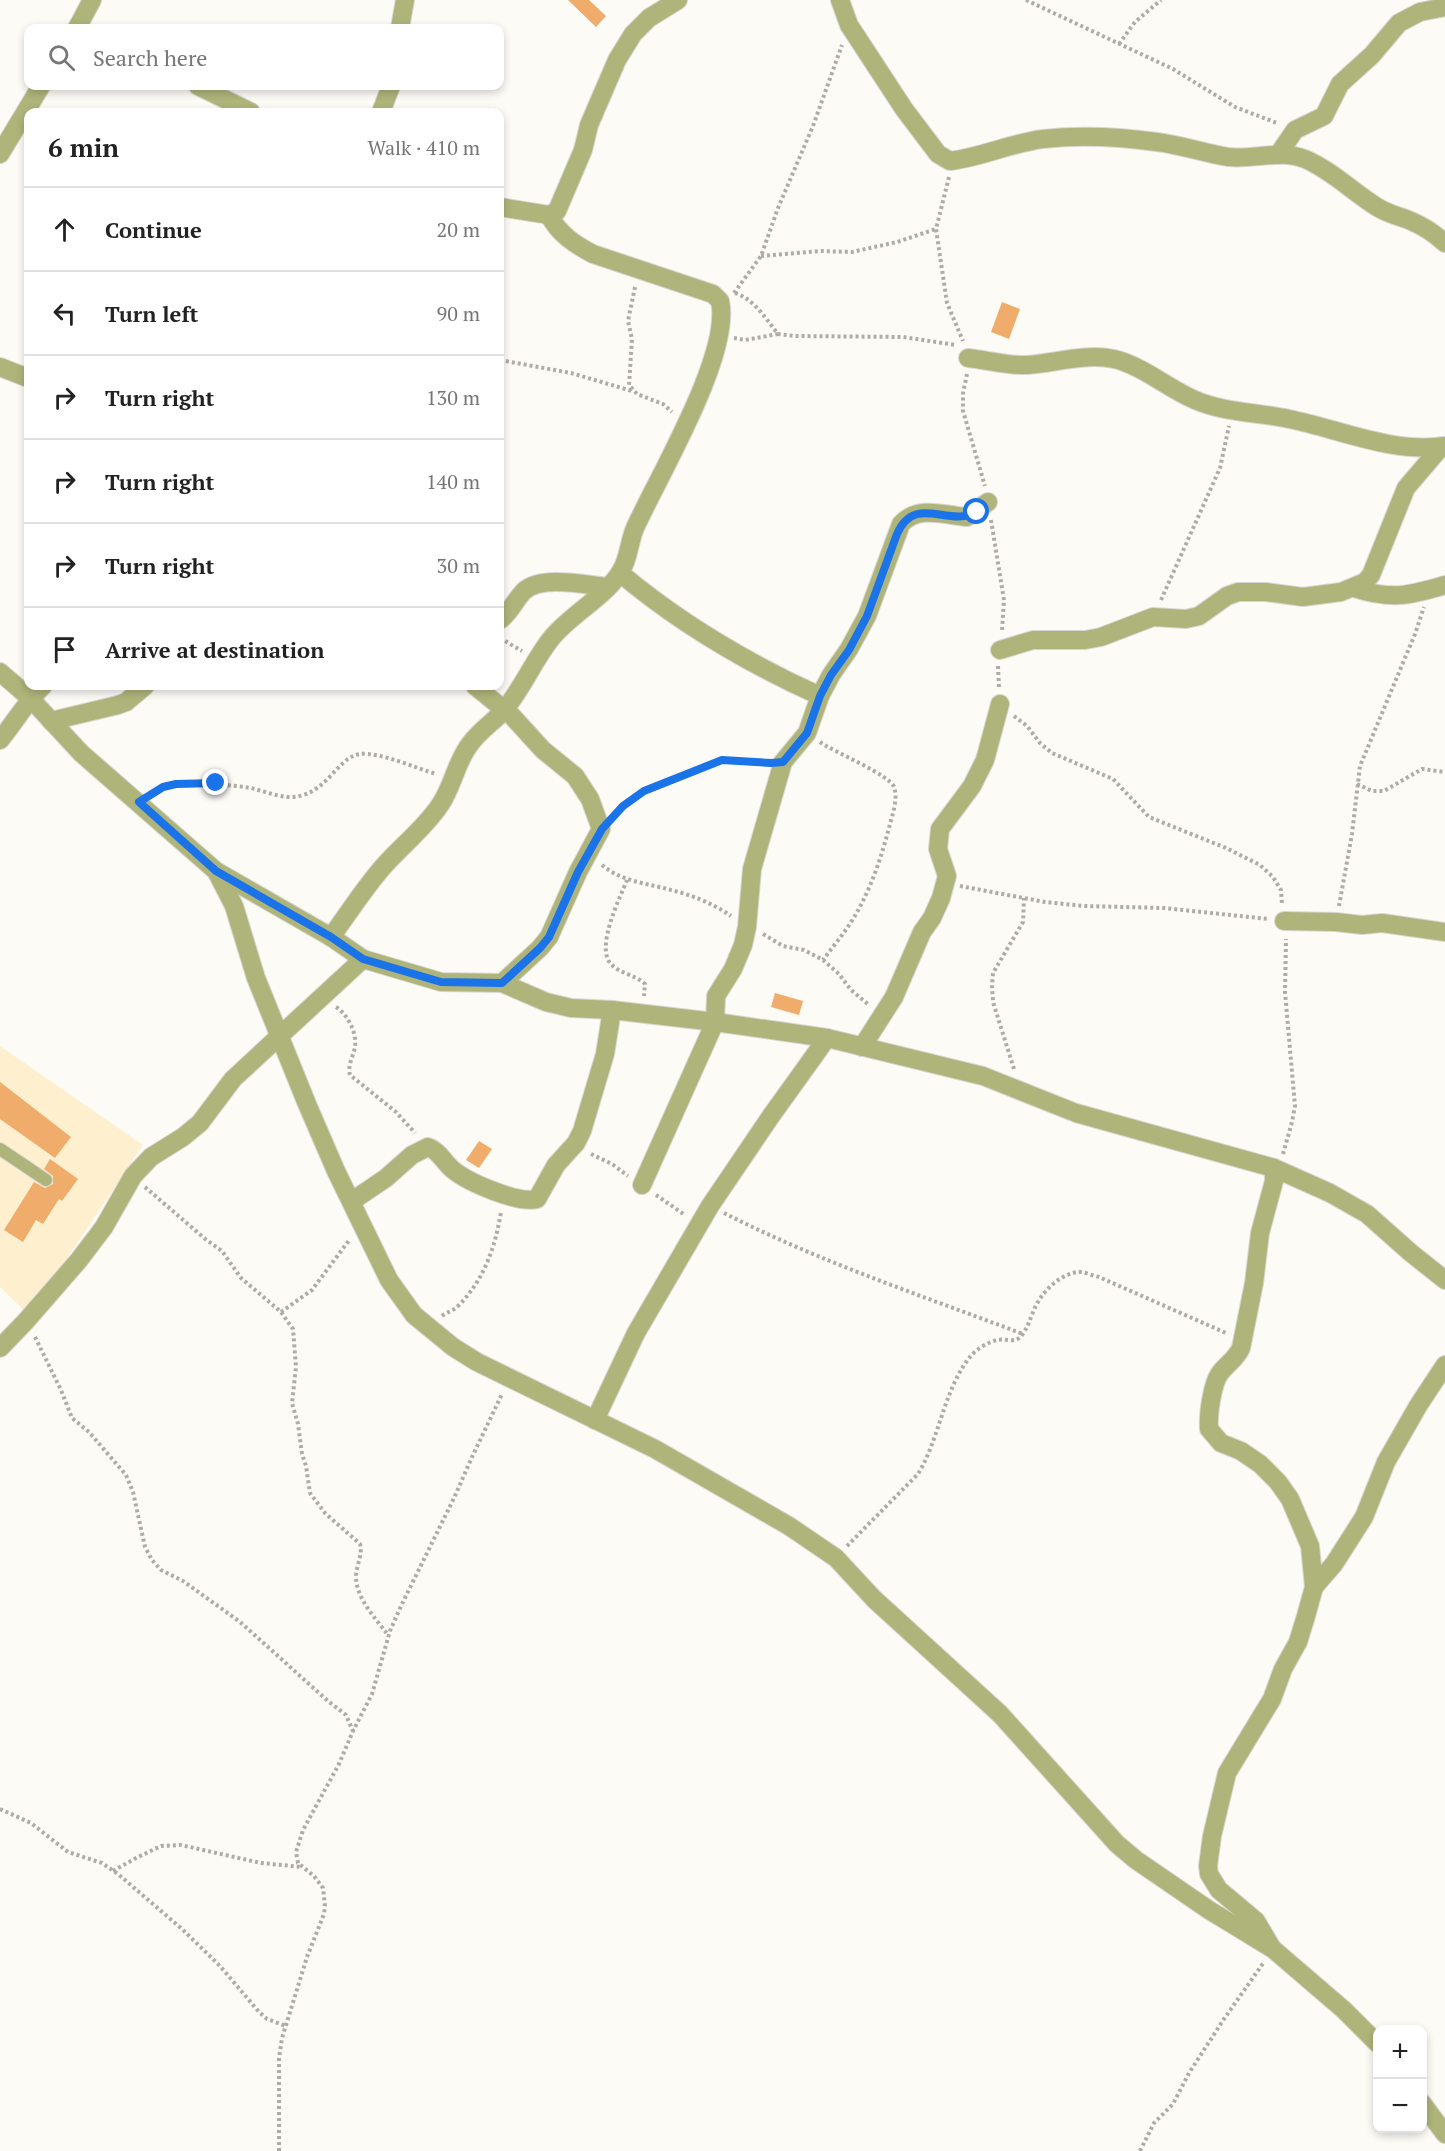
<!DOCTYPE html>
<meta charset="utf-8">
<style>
:root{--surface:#fff;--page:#f2f2f2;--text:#222;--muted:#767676;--line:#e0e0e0}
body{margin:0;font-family:"PT Serif",serif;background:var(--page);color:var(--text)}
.controls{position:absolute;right:18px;bottom:18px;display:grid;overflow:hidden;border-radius:12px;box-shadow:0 3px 9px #0003}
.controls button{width:54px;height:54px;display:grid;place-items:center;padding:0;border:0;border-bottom:2px solid var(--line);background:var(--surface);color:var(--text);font:30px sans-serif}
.stop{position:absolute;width:18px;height:18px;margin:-14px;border:4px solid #1a73e8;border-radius:50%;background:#fff}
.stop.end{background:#1a73e8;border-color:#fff;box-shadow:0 2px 6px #0008}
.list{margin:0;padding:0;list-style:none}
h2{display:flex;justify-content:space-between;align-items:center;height:78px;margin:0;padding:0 24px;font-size:26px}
h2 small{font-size:20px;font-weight:400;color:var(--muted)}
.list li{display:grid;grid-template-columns:39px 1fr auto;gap:18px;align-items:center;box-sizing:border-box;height:84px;padding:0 24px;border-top:2px solid var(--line)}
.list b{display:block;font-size:22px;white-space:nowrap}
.list em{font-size:20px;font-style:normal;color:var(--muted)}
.icon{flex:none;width:33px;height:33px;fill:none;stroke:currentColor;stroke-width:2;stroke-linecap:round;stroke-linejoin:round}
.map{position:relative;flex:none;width:1445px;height:2151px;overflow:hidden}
.search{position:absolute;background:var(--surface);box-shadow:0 3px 9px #0003;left:24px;top:24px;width:480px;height:66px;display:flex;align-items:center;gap:15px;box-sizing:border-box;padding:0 21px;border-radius:12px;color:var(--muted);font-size:22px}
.panel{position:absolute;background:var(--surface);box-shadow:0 3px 9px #0003;left:24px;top:108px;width:480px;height:582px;border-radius:12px}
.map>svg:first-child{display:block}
.built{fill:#fef0cf}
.building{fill:#f0ac6b}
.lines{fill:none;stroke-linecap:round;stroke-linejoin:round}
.lane-casing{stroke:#d8d6d0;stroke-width:14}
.street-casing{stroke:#d8d6d0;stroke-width:20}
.path{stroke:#aeaca5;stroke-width:4;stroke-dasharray:3 3;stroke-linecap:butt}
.lane{stroke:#afb47a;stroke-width:12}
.street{stroke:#afb47a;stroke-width:18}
.route{stroke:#1a73e8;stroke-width:8}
</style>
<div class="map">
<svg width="1445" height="2151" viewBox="0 0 1445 2151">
<rect width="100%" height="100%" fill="#fdfbf6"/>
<path class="built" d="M0,1046L143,1145L29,1315L0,1287Z"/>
<g class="building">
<path d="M568,0H589L606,16L596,27Z"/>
<path d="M1002,302L1020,309L1009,339L991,332Z"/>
<path d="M775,993L803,1001L799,1015L771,1007Z"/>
<path d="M0,1082L71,1137L55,1158L0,1119Z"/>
<path d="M479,1141L492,1149L479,1168L466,1160Z"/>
<path d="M50,1159L78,1179L62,1201L59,1199L43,1224L36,1220L23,1242L4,1230L34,1182L45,1188L53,1184V1176L44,1169Z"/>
</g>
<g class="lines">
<g class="lane-casing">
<path id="lane" d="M0,1149L46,1180"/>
</g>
<g class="street-casing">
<g id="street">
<path d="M840,0L849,25L904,109L938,154L950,161C982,157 1011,143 1043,139C1079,135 1120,137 1157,142C1181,145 1204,153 1228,157C1254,160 1280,149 1305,159C1331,170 1353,192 1377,207C1388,214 1399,216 1411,221C1423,226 1435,234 1445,243"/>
<path d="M77,28L92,0"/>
<path d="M400,28L405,0"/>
<path d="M198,86L251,112"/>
<path d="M381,112L391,86"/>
<path d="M0,154L41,86"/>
<path d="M1278,155L1295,130L1324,116L1340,84L1372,55L1399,23L1420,12L1445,7"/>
<path d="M500,207L549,215L557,211L583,150L589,125L617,60L633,34L649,18L678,0"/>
<path d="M968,358C987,360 1008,366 1027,365C1055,363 1086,353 1114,359C1141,365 1169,389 1195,400C1225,413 1258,412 1289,419C1339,429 1393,454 1445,446"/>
<path d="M0,367L28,378"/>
<path d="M620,573C682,625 747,663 820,696"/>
<path d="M1354,588C1391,600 1408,596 1445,585"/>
<path d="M500,620C510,613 515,600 524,591C542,575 585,585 608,587"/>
<path d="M1000,650L1033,640H1085L1101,637L1153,617L1186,619L1199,616L1227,596L1238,592H1266L1303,597L1341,592L1365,582L1371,575L1406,488L1441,447"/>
<path d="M0,672L30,698L81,753L216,871L331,937L363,959L441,982L502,983L546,1002L571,1008L612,1010L715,1022L827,1038L983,1076L1076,1113L1274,1168L1330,1193L1367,1214L1411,1253L1445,1280"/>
<path d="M475,686L512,716L543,750L575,776L590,799L601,829L578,872L549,937L540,948L502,983"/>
<path d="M51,721L118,705L126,702L145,686"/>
<path d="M0,740C15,722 26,702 43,686"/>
<path d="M216,871L234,906L256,978L307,1104L336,1171L389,1280L414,1315L453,1347L477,1362L655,1449L789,1526L836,1558L874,1599L1000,1714L1117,1844L1136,1860L1209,1910L1273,1949L1344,2010L1378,2044"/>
<path d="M1284,921L1336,922L1362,925L1382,923L1445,932"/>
<path d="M331,937C348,914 363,890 382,868C401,846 424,829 440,805C453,786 456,762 470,744C480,730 495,721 505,709C523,687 533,662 550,640C569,615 606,597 621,571C629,558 629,542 635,528C658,477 732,354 720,301L713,294L593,254C574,244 559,234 549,215"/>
<path d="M862,1047L894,997L922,932L932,918L941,898L947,876L938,849L940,829L972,786L985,760L1000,704"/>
<path d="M642,1185L715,1022L716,996L733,969L743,945L747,927L752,869L783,762L807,733L820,696L831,675L849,649L867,616L901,524C918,505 945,515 967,517L988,502"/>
<path d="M352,1201L386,1178L412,1155L428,1147C438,1150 444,1162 452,1169C467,1182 518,1204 537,1199L556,1165L576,1143L582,1131L605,1054L612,1010"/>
<path d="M0,1348L26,1321L79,1260L104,1227L133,1176L151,1157L183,1137L200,1123L233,1079L363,959"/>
<path d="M595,1420L636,1333L710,1206L771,1116L827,1038"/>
<path d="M1314,1587L1334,1564L1364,1517L1386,1462L1418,1406L1445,1365"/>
<path d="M1272,1948L1256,1921L1219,1890L1209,1874L1208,1866L1212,1836L1227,1773L1272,1699L1283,1669L1298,1642L1306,1616L1314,1587L1310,1546L1290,1499L1278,1482L1260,1464L1241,1451L1221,1443L1209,1429C1208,1415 1212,1384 1220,1373C1227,1364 1236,1359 1241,1348L1254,1283L1260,1233L1274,1181V1168"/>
<path d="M1422,2103L1445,2134"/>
</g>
</g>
<g class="path">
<path d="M1026,0L1173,69L1235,107L1277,123"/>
<path d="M1119,44L1135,22L1161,0"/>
<path d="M949,177L936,229L947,303L963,341"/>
<path d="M761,256L820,251L852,252L897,242L936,229"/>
<path d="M635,287L628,321L632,339L629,385L637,394L663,404L672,412"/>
<path d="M734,293L761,256L778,208L813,126L842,45"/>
<path d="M735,293C754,299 766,319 778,334L795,336L903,337L956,345"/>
<path d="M734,338L745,340L778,334"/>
<path d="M500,360L571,373L632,391"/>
<path d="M967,374L963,393V411L985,486"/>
<path d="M991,520L1004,600L1002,631"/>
<path d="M1161,600L1220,468L1229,426"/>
<path d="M500,638L522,651"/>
<path d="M998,666L999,688"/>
<path d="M1014,716L1027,726L1040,743L1052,753L1113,779L1149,817L1226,848L1260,865L1273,877L1281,890L1282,904"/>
<path d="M820,742C834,752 890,775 894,787C898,798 893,813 890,824C882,855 872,886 856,914C847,930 834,945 823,960"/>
<path d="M1357,784L1372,791H1384L1422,769L1445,772"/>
<path d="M152,794C156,791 160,788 164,787C175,783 186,785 196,785C215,784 233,785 251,788C263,791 276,796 287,797C326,799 336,757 360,754C380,752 416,768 436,774"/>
<path d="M614,815L644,791L722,760L766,762"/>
<path d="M602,865C622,882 647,883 671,890C692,895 714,904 731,916"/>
<path d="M627,880C620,898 594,949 612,965C621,974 636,975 645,984L644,996"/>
<path d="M960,886L1045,902L1084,906L1164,908L1268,919"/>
<path d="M1339,906L1352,834L1360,766L1415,634L1424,607"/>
<path d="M763,934L783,946L804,950L823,960L839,974L851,990L869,1005"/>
<path d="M336,1007C347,1014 357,1032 355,1046C354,1056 347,1065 350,1075L396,1112L415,1133"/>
<path d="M1014,1069L993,1002L992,985L993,973L1023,922L1024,898"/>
<path d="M591,1154L612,1164L628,1176"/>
<path d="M1283,1154L1292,1122L1295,1106L1285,992L1286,939"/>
<path d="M145,1187L204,1238L222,1251L241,1278L281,1312L293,1329L296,1367L292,1403L298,1424L302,1454L306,1466L310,1493L325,1513L360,1544C363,1556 356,1565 356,1577C356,1598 376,1619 388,1635"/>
<path d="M656,1195L685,1215"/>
<path d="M724,1213C820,1262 923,1296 1023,1334"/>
<path d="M281,1312L312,1290L350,1239"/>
<path d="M442,1316C447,1312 453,1311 458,1306C484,1280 495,1248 501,1212"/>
<path d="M35,1337L61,1390L72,1418L89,1432L126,1475L133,1492L145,1547L152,1560L161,1570L183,1581L240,1622L328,1701L346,1715L353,1731"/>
<path d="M847,1546L918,1474C940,1438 943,1391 970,1357C975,1350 988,1342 997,1340C1006,1338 1016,1344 1022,1335C1028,1327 1030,1319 1034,1310C1041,1293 1057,1276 1077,1272C1083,1271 1093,1276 1099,1277L1226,1333"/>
<path d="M0,1809L31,1823L68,1852L102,1863L118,1874L182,1929L220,1966L259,2012L267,2019L286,2026"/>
<path d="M113,1871L136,1858L161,1846L181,1845L261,1863L302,1867"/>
<path d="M279,2151V2058L282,2038L307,1957L324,1914L325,1906L323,1888L314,1876L298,1863L296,1852L303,1830L339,1764L353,1731L372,1694L390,1631L401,1606L454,1498L472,1457L502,1394"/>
<path d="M1140,2151L1154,2123L1173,2104L1189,2073L1224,2019L1264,1962"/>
</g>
<use href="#lane" class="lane"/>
<use href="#street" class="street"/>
</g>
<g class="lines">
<path class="route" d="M216,783L176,784L163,787L139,802L216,871L331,937L363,959L441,982L502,983L540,948L549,937L578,872L602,829L623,806L644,791L722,760L771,763L783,762L807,733L820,696L831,675L849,650L867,616L897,534C915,493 948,528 977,512"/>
</g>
</svg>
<div class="controls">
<button>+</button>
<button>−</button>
</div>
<div class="stop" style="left:977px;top:512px"></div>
<div class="stop end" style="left:216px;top:783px"></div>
<div class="search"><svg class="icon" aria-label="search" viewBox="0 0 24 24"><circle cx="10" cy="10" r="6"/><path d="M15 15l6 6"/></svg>Search here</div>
<section class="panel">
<h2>6 min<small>Walk · 410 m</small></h2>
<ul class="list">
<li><svg class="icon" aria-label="ahead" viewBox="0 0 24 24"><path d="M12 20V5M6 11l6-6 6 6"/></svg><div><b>Continue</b></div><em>20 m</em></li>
<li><svg class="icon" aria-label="left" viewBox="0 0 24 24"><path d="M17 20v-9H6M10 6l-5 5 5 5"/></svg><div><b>Turn left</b></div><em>90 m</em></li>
<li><svg class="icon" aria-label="right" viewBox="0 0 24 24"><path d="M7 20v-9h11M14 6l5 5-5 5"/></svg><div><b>Turn right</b></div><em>130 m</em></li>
<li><svg class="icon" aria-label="right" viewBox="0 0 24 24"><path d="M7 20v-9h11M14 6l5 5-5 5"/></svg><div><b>Turn right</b></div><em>140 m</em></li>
<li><svg class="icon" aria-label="right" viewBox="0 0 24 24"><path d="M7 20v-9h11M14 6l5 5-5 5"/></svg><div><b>Turn right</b></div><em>30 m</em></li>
<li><svg class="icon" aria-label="arrive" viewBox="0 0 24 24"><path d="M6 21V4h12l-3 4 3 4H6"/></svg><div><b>Arrive at destination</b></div></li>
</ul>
</section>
</div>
